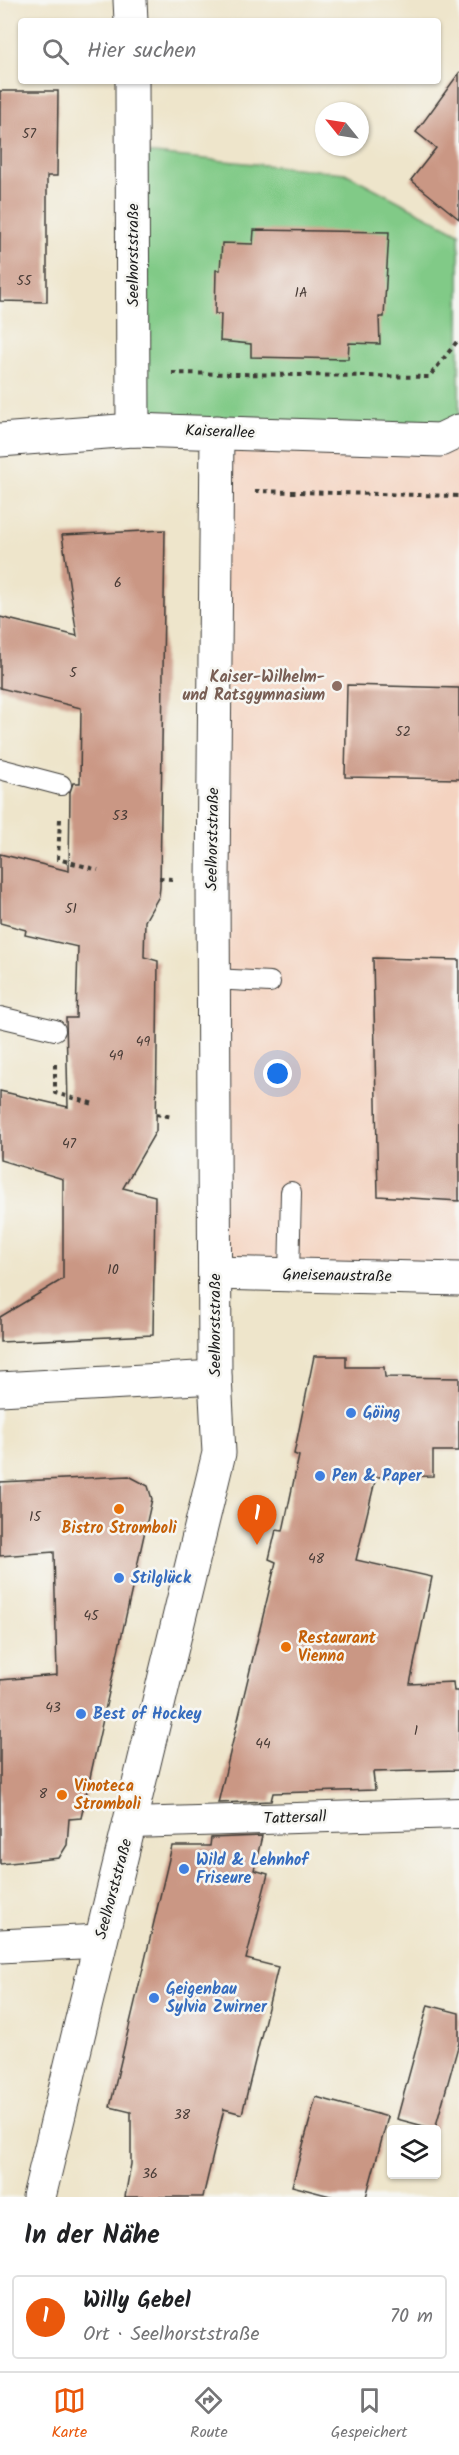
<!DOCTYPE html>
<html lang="de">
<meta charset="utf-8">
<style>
:root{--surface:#fff;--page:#f6f6f6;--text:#202124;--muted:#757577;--line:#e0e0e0;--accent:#ea580c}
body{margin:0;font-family:Kalam,sans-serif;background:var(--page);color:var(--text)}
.controls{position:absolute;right:18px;bottom:18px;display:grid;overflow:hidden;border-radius:6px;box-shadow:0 2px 4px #0004}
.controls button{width:54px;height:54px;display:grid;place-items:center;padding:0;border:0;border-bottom:2px solid var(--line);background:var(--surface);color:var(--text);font:30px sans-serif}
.compass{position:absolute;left:315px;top:102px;width:54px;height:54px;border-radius:50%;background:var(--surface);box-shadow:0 2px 4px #0004;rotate:300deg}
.you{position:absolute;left:278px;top:1074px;width:21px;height:21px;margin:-15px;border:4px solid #fff;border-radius:50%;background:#1a73e8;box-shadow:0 0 0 9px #1a73e833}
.badge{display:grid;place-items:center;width:39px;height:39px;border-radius:50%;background:var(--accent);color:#fff;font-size:20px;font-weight:700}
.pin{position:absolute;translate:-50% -50px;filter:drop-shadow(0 2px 3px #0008)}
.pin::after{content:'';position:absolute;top:32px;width:21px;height:18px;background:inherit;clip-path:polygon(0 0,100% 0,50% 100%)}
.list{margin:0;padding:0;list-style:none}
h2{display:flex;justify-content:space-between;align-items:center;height:78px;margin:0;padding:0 24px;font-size:26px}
h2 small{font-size:20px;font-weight:400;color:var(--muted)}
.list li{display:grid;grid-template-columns:39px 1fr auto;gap:18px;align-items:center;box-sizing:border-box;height:84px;margin:0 12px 12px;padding:0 12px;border:2px solid var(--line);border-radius:6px}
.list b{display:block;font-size:22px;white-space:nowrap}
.list p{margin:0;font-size:20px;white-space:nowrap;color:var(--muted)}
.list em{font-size:20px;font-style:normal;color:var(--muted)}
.icon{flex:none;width:33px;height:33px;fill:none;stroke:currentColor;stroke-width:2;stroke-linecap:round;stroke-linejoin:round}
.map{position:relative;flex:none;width:459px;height:2197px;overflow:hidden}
.search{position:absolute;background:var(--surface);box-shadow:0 2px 4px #0004;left:18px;right:18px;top:18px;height:66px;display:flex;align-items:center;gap:15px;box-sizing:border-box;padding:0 21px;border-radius:6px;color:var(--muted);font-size:22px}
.sheet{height:174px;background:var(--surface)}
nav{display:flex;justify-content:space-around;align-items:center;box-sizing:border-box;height:84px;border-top:2px solid var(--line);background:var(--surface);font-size:16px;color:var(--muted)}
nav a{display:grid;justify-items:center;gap:3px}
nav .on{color:var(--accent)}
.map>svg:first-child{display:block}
.built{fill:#f4d3c0}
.green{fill:#81ca87;stroke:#4e7352;stroke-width:1.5}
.building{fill:#ca9784}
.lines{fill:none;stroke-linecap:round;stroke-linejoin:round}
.service-casing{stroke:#3c3a36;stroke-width:22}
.pedestrian-casing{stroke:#3c3a36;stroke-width:32}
.minor-casing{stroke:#3c3a36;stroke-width:35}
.path{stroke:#3c3a36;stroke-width:4;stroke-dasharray:4.5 4.5;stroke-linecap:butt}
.service{stroke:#fff;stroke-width:20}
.pedestrian{stroke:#fff;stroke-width:30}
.minor{stroke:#fff;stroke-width:33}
.education-dot{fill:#8d6e63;stroke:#f6f6f2;stroke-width:2}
.shop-dot{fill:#3f7fe0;stroke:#f6f6f2;stroke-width:2}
.food-dot{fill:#e8710a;stroke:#f6f6f2;stroke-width:2}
.labels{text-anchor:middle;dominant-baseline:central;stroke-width:5;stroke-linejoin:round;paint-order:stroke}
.number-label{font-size:14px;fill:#483b36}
.street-label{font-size:16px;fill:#1c1c1c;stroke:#f6f6f2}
.education-label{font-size:16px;font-weight:bold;fill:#785e54;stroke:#f6f6f2;text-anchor:end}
.shop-label{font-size:16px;font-weight:bold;fill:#366cbe;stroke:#f6f6f2;text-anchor:start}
.food-label{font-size:16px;font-weight:bold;fill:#c56008;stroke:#f6f6f2;text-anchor:start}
</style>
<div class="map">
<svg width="459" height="2197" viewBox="0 0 459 2197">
<rect width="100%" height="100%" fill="#f6f6f2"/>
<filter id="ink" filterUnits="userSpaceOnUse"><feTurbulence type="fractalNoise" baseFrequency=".0167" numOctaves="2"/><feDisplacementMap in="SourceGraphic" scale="12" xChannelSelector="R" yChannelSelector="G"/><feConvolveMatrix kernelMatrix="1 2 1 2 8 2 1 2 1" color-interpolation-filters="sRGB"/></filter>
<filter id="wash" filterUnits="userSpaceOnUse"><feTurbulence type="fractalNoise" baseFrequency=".008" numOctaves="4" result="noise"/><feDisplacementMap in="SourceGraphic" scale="24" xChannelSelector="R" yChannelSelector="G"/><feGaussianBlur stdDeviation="1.35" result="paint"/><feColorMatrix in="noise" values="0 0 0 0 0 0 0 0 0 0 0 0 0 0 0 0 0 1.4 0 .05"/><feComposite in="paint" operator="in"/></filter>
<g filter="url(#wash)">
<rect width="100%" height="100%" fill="#eee5cb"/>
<path class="built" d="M459,431V1279L215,1273L217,432Z"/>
<path class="green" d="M134,152L345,173L459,233V431L133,430Z"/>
<g id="blocks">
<g class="building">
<path d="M459,73V219L411,180L436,148L416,132Z"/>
<path d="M0,91H58L57,176H47V302L0,301Z"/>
<path d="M254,230L389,232L384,317H379L380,344L349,343L348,359L251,357V344L220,341L221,314H215L216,270H220L222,243L253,244Z"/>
<path d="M165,530L160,887L159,896L145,921L144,957L158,961L156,1131L123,1188L155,1196L153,1335L0,1342V1317L63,1279V1179L0,1160V1091L68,1107L66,1018H76L78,947L25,935L26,930L0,923V854L69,871L70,792L73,783H80L81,708L0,688V617L77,636L62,535Z"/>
<path d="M347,685L459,688V779L345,777Z"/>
<path d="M373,958L459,960V1201L378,1196Z"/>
<path d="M314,1356H346V1367H384L385,1377L459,1378V1451H433V1476L376,1477L356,1560L432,1577L410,1684L453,1682L454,1691H459V1770L373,1772L375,1790L273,1793L271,1801L218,1803L276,1562L269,1559L276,1530L283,1531L299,1456L294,1454Z"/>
<path d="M129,1476L148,1486L152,1499L81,1818L69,1819L67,1845L59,1858L0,1864V1680L57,1675L54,1552L0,1556V1482Z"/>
<path d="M262,1836L254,1870L268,1874L246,1959L278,1967L242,2114L224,2109L203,2197H125L131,2164V2112L110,2107L172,1846H210L211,1838Z"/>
<path d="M428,2005L459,2013V2043L435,2129L397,2119Z"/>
<path d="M316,2097L388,2117L366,2197H334L292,2186Z"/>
</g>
</g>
</g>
<g filter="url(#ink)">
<use href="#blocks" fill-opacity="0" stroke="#3c3a36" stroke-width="1.5"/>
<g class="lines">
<g class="service-casing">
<g id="service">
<path d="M0,769L61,785"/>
<path d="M213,979L270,982"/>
<path d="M0,1017L55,1030"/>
<path d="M289,1275L291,1192"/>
</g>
</g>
<g class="pedestrian-casing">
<path id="pedestrian" d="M131,1823L459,1813"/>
</g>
<g class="minor-casing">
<g id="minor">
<path d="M130,0L131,21"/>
<path d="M132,81L133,430"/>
<path d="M0,440L133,430L440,440L459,431"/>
<path d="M215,1273L459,1279"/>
<path d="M0,1389L215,1377"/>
<path d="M0,1946L100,1941"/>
<path d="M39,2197L219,1453L215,1377L213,882L217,432"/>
</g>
</g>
<g class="path">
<path d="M172,373L429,377L459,339"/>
<path d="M255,491L459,496"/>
<path d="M60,819L58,859L98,870"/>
<path d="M159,878L173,879"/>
<path d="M55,1064V1093L94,1104"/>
<path d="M156,1114L173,1117"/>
</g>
<use href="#service" class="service"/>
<use href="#pedestrian" class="pedestrian"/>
<use href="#minor" class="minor"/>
</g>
</g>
<circle class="education-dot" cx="337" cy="686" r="6"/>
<g class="shop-dot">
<circle cx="351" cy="1413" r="6"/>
<circle cx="320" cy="1476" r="6"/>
<circle cx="119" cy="1578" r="6"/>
<circle cx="81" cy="1714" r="6"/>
<circle cx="184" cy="1869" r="6"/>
<circle cx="154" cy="1998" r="6"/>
</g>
<g class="food-dot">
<circle cx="119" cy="1509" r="6"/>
<circle cx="286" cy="1647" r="6"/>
<circle cx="62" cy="1795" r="6"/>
</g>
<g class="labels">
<g class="number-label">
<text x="29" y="134">57</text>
<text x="24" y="281">55</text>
<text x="301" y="293">1A</text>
<text x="118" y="583">6</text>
<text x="73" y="673">5</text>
<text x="403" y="732">52</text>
<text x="120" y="816">53</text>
<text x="71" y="909">51</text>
<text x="143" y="1042">49</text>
<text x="116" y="1056">49</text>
<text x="69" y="1144">47</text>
<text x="113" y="1270">10</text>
<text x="35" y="1517">15</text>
<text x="316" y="1559">48</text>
<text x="91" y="1616">45</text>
<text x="53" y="1708">43</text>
<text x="416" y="1731">1</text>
<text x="263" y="1744">44</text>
<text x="43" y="1794">8</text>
<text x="182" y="2115">38</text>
<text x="150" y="2174">36</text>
</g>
<g class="street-label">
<text transform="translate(133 255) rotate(-90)">Seelhorststraße</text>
<text transform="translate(220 432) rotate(2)">Kaiserallee</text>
<text transform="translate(213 839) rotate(-89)">Seelhorststraße</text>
<text transform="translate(337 1276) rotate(1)">Gneisenaustraße</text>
<text transform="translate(215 1325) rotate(-90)">Seelhorststraße</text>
<text transform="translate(295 1818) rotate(-2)">Tattersall</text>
<text transform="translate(114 1889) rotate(-75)">Seelhorststraße</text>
</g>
<g class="education-label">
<text x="325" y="677">Kaiser-Wilhelm-<tspan x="325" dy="18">und Ratsgymnasium</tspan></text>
</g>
<g class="shop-label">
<text x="363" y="1413">Göing</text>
<text x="332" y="1476">Pen &amp; Paper</text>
<text x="131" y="1578">Stilglück</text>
<text x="93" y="1714">Best of Hockey</text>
<text x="196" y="1860">Wild &amp; Lehnhof<tspan x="196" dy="18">Friseure</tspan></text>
<text x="166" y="1989">Geigenbau<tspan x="166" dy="18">Sylvia Zwirner</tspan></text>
</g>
<g class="food-label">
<text x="119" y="1528" text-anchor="middle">Bistro Stromboli</text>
<text x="298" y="1638">Restaurant<tspan x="298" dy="18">Vienna</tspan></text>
<text x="74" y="1786">Vinoteca<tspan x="74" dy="18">Stromboli</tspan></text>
</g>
</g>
</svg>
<div class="controls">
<button><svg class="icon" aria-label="layers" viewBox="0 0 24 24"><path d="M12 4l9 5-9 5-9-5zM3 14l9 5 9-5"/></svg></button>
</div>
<svg class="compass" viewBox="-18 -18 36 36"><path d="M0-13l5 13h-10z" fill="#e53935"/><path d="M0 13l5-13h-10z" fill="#757577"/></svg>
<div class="you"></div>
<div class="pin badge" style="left:257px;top:1545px">1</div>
<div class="search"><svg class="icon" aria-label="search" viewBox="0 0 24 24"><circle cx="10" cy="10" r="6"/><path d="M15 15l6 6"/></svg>Hier suchen</div>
</div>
<section class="sheet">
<h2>In der Nähe<small></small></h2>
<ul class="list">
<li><span class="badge">1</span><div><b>Willy Gebel</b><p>Ort · Seelhorststraße</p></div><em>70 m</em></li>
</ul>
</section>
<nav>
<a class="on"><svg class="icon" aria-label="map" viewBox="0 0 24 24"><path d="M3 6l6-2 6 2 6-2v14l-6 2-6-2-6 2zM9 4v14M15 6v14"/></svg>Karte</a>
<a><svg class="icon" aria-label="directions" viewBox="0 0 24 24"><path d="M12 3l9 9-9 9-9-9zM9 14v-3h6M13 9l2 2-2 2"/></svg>Route</a>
<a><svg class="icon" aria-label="saved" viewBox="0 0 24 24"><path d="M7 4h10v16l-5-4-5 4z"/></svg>Gespeichert</a>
</nav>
